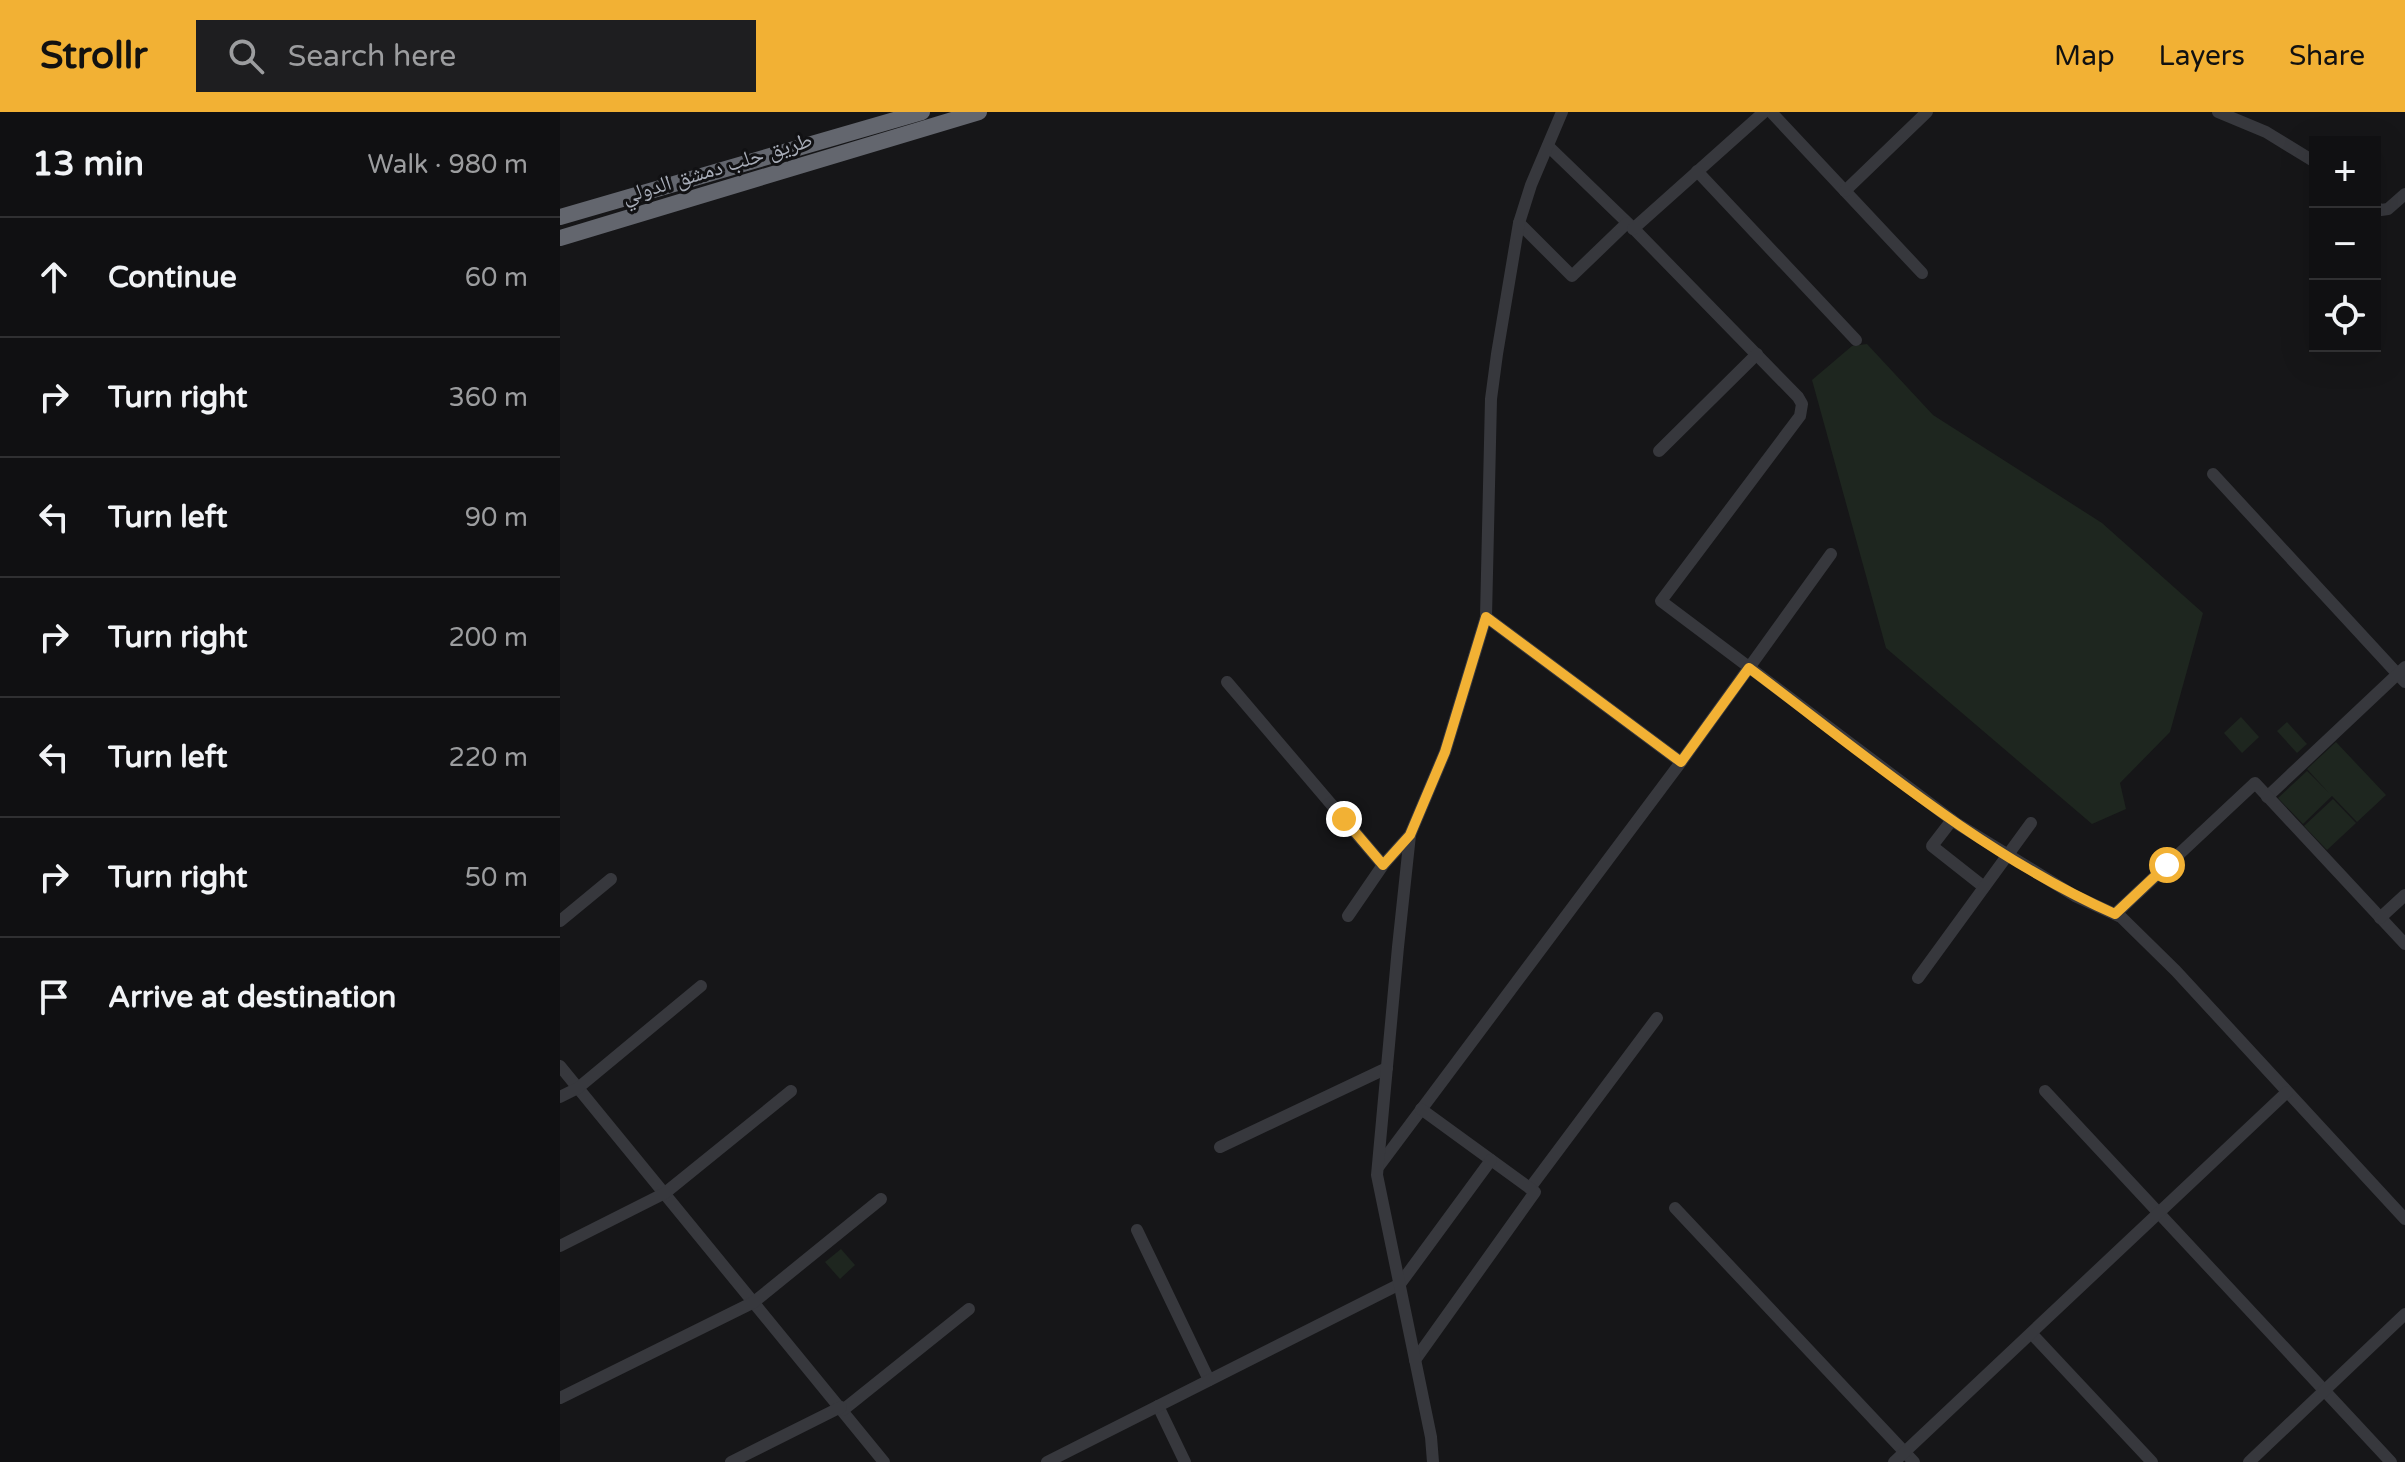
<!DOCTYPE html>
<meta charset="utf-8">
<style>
:root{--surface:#101012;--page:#1e1e20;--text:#f1f3f6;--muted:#9c9d9f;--line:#303032;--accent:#f2b134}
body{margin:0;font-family:"Varela Round","Noto Naskh Arabic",sans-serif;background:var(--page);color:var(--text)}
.controls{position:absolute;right:24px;top:24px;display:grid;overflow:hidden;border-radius:0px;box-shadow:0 8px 32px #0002}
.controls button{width:72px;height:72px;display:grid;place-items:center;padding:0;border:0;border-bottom:2px solid var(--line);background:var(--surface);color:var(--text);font:40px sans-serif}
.stop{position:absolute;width:24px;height:24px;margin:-18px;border:6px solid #f2b134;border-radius:50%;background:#fff}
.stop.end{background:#f2b134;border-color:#fff;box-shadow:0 2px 8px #0008}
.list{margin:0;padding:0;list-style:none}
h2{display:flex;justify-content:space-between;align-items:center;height:104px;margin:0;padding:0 32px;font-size:34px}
h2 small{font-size:26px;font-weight:400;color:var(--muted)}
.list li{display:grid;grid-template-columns:52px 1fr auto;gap:24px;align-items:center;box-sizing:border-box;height:120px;padding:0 32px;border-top:2px solid var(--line)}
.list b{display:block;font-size:30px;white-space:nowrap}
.list em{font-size:26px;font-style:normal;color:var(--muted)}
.icon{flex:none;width:44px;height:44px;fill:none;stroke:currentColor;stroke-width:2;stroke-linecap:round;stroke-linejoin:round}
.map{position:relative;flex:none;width:1845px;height:1350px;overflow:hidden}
header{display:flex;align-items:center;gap:48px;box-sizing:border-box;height:112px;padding:0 40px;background:var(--accent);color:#111}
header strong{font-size:38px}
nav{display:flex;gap:44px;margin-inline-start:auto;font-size:28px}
.search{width:560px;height:72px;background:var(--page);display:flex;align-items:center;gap:20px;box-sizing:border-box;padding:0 28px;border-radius:0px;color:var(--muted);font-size:30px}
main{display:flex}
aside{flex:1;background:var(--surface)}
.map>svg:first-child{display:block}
.green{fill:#1e261f}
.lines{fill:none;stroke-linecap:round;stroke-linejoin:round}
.minor{stroke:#37383d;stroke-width:12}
.highway{stroke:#63666e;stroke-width:16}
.route{stroke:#f2b134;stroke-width:10}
.labels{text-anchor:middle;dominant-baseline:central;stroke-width:6;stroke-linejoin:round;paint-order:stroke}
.street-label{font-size:22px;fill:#a8adb8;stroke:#111113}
</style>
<header>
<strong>Strollr</strong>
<div class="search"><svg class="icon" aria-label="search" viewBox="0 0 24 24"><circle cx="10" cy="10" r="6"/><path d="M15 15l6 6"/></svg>Search here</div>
<nav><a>Map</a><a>Layers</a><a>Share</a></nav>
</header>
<main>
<aside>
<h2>13 min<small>Walk · 980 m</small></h2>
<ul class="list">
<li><svg class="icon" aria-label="ahead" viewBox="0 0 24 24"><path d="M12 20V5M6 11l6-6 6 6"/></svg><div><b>Continue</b></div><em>60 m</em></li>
<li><svg class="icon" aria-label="right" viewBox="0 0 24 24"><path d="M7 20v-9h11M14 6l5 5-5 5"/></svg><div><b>Turn right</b></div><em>360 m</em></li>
<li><svg class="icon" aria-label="left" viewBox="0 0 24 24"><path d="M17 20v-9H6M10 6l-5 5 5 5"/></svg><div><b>Turn left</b></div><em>90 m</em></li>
<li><svg class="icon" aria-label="right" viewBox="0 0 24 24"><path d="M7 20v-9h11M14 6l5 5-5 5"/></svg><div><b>Turn right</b></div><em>200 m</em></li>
<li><svg class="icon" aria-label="left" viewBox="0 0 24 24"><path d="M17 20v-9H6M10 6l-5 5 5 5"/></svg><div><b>Turn left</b></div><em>220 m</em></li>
<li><svg class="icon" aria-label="right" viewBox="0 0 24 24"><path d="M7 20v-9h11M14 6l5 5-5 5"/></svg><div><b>Turn right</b></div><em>50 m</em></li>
<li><svg class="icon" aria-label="arrive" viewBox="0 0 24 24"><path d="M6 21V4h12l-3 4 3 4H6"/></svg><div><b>Arrive at destination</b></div></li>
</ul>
</aside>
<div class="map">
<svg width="1845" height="1350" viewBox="0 0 1845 1350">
<rect width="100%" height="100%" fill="#161618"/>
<g class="green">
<path d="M1307,232L1373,303L1542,411L1643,501L1610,620L1560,671L1566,697L1532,712L1326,536L1252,268L1292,234Z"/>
<path d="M1681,605L1699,625L1682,641L1664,621Z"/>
<path d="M1727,610L1747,632L1737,641L1717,619Z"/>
<path d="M1776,630L1826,683L1797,710L1772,684L1743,712L1718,686L1747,659L1769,681L1747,657Z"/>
<path d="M1773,687L1796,711L1767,738L1744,714Z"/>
<path d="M281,1137L295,1153L280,1167L265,1150Z"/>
</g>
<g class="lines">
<g class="minor">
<path d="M1211,0L1362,161"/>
<path d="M1658,0L1706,20L1755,50"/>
<path d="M988,34L1076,119L1238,285L1242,292L1240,304L1101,489L1396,711L1515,784L1561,805L1616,859L1845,1107"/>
<path d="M1137,59L1296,228"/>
<path d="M1285,79L1367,0"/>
<path d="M1815,95L1821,98L1828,97L1845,82"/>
<path d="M959,111L1012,164L1067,111"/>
<path d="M1073,117L1204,0"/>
<path d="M1099,339L1197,242"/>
<path d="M1653,362L1845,570"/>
<path d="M926,505L1121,650"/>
<path d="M667,570L823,753"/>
<path d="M1707,685L1845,555"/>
<path d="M1392,708L1372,734L1424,775"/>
<path d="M1555,802L1695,671L1845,832"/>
<path d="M788,804L823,753L850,723"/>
<path d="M1820,806L1845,783"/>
<path d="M0,809L51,767"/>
<path d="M1358,866L1471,711"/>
<path d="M0,954L324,1350"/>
<path d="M1485,979L1831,1350"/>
<path d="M0,985L18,976L141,874"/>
<path d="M660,1035L827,956"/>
<path d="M819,1054L1121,650L1271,442"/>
<path d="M970,1076L1097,906"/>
<path d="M1115,1096L1354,1350"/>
<path d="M577,1118L649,1268"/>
<path d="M0,1134L105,1081L231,979"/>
<path d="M1472,1222L1592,1350"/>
<path d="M855,1248L975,1080L861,997"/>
<path d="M0,1286L194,1190L321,1087"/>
<path d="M598,1294L625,1350"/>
<path d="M283,1298L409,1197"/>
<path d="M171,1350L281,1295"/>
<path d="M487,1350L840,1172L931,1048"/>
<path d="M873,1350L871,1325L817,1063L838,835L850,723L885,640L926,505L931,287L937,242L959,111L971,73L1002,0"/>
<path d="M1334,1350L1727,980"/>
<path d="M1689,1350L1845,1202"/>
</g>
<g class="highway">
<path d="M0,105L362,0"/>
<path d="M0,126L419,0"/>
</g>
</g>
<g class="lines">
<path class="route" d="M784,707L823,753L850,723L885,640L926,505L1121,650L1189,556C1305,643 1422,743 1555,802L1607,753"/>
</g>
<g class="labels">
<g class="street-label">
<text transform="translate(157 56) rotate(-17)">طريق حلب دمشق الدولي</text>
</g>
</g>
</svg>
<div class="controls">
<button>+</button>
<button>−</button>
<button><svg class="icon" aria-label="locate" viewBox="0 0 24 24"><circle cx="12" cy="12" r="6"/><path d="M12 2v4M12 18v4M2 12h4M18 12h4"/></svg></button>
</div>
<div class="stop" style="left:1607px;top:753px"></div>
<div class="stop end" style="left:784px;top:707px"></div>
</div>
</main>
